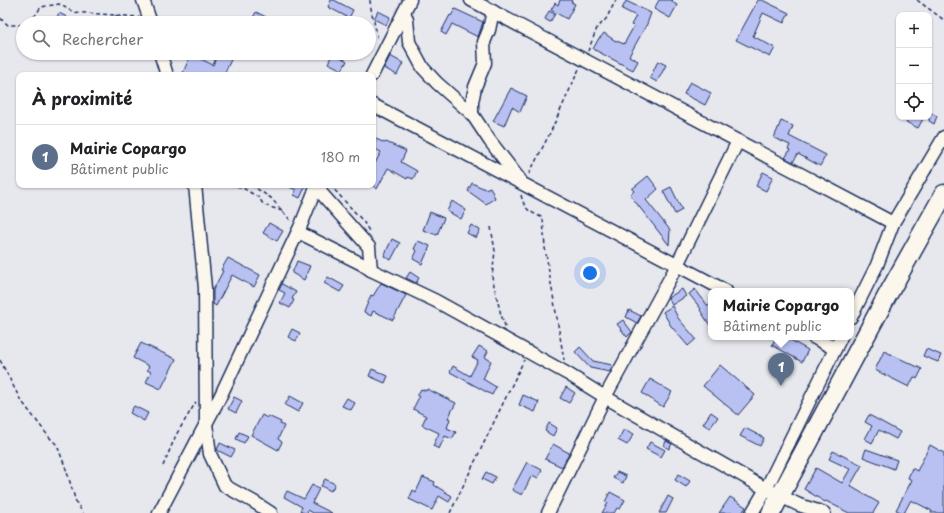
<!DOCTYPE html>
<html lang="fr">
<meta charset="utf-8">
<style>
:root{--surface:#fff;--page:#f6f6f6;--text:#202124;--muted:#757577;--line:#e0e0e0;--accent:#1a73e8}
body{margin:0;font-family:"Playpen Sans",sans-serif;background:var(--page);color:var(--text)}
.controls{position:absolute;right:12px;top:12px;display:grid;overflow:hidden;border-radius:8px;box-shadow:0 1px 3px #0004}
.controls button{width:36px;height:36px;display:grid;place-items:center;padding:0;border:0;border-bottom:1px solid var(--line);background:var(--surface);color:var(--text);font:20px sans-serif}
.you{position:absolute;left:590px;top:273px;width:14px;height:14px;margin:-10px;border:3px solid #fff;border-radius:50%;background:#1a73e8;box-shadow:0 0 0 6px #1a73e833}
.badge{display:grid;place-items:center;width:26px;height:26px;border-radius:50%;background:var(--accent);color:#fff;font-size:13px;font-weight:700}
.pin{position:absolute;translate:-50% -33px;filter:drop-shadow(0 1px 2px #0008)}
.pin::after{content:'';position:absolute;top:21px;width:14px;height:12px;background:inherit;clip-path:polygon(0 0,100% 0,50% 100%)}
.popup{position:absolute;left:708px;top:288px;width:146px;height:52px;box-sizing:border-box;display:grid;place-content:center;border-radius:8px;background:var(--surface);filter:drop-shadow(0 1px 3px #0005);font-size:13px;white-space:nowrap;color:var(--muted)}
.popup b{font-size:15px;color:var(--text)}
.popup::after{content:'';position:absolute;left:50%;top:100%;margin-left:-8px;border:8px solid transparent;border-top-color:var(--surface)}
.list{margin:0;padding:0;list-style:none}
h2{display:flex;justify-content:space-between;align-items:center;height:52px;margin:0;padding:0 16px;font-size:17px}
h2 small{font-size:13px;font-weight:400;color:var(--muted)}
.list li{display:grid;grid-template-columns:26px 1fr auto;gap:12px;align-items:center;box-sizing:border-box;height:64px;padding:0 16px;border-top:1px solid var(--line)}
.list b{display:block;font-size:15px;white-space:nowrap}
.list p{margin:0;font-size:13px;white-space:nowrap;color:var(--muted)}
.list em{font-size:13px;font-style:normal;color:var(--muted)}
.icon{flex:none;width:22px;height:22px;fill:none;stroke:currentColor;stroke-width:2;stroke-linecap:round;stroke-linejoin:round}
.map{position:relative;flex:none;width:944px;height:513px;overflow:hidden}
.search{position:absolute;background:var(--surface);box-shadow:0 1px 3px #0004;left:16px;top:16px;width:360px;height:44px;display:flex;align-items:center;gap:10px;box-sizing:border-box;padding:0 14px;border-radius:22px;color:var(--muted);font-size:15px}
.panel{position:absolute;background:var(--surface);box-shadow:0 1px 3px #0004;left:16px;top:72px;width:360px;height:116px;border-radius:8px}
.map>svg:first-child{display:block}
.building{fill:#b8c1f2;stroke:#1b2f5e}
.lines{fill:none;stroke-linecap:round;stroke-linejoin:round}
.minor-casing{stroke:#1b2f5e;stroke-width:15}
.highway-casing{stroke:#1b2f5e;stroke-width:21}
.path{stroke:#1b2f5e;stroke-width:1.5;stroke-dasharray:4 3;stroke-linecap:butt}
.minor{stroke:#fbf7ec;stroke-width:12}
.highway{stroke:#fbf7ec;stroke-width:18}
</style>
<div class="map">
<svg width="944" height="513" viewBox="0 0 944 513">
<rect width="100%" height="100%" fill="#e7e7ee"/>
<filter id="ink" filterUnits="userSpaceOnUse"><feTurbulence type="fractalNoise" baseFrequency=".025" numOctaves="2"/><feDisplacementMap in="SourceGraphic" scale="8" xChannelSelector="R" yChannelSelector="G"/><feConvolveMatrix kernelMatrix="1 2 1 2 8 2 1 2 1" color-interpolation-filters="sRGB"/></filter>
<g filter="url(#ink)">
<g class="building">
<path d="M331,0H334L353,10L349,18L328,7Z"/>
<path d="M560,0H572L571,2L575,4L567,19L551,10L555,3L558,5Z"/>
<path d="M659,0H673L672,2L677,5L670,18L654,9Z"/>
<path d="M758,0H762L789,13L784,23L763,13L753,36L775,48L770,57L736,40Z"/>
<path d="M626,1L651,13L647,24L629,56L638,61L633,70L593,49L599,38H600L604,33L614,40L624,44L634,26L631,25L636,16L622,9Z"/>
<path d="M455,9L483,22L478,37L452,24L446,35L441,32L450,15L451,16Z"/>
<path d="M378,11L390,17L386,25L374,19Z"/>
<path d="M549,11L555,14L550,22L545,19Z"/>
<path d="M256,12L266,17L263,23H250Z"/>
<path d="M59,13L67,17L64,23H54Z"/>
<path d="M116,15L130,23H112Z"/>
<path d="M218,53H234L224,75H182L191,54L213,65Z"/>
<path d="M333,53L347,61L342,70L328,63Z"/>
<path d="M390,56L403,63L397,75L384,68Z"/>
<path d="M658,61L666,65L657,82L650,78Z"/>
<path d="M690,82L711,93L705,105L684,94Z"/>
<path d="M511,88L527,96L520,112L512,107L504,126L493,121Z"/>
<path d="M929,112L937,116L934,124L929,121Z"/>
<path d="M909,117H924L918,128L906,122Z"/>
<path d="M781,121L793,126L789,136L826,155L820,166L798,154L793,162L785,158L790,150L788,149L790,145L774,138Z"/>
<path d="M376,139L385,143L386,142L406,151L401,162L417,171L413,179L408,177L407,179L388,168L377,189L373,186V167L381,152L373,148Z"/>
<path d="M763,172L773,177L766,191L756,186Z"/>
<path d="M648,176L658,189L646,200L670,230L669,245L630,195L634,191L632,189Z"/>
<path d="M472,183L485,189L490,187L495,198L486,204L468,191Z"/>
<path d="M285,185H306L300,198L294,195L296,190Z"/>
<path d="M671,187L682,210L675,214L663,191Z"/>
<path d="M452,201L466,210L461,219L447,211Z"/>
<path d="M430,212L444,218L437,235L423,230Z"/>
<path d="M269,223L283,231L277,241L263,233Z"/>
<path d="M471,225L480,230L476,238L467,233Z"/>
<path d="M392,239L400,243L391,260L384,256Z"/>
<path d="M418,241L430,246L422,264L413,259L417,251L414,249Z"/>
<path d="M228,258L260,275L254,287L232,275L216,306L213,304V290L223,271L221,270Z"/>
<path d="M297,261L310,266L304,280L292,273Z"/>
<path d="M410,272L419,278L416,283L406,278Z"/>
<path d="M328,277L344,286L340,292L324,283Z"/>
<path d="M381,283L406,295L393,320L373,311L371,316L364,312L371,295L373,296Z"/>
<path d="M282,284L296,292L292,299L294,300L290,308L280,303L285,293L279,290Z"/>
<path d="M682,289L686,296L672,305L668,298Z"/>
<path d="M695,289L708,306L711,303V327L700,310L701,309L689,294Z"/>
<path d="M672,306L678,318L696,339L688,346L671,326L663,312Z"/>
<path d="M629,310L641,316L637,323L626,317Z"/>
<path d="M623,320L632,332L627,337L617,324Z"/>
<path d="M292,329L300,333L296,341L288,337Z"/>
<path d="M776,337H785L808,350L802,362L772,345Z"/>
<path d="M141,343L176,359L161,389L146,382L151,372L147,370L149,366L133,358Z"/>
<path d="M479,346L488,351L485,357L491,361L483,379L496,387L492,395L450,372L453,366L470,376L478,360L472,357Z"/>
<path d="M580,347L593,361L612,365L610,372L590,368L575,352Z"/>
<path d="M926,349L941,355L938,362L923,356Z"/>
<path d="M884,351L922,369L917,379L914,377L909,387L875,370Z"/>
<path d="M720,365L755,395L738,415L703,386Z"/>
<path d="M372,369L388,376L385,383L369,376Z"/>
<path d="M650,379L672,392L663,407L642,393Z"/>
<path d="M566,387L575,393L569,403L560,398Z"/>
<path d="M421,389L426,391L427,389L456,403L448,418L450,419L447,428L456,432L452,439L445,436L439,449L433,446L439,433L422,425L426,416L413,409L419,397L417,396Z"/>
<path d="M523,395L539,402L535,412L519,405Z"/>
<path d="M290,396L303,403L298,412L285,405Z"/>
<path d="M234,397L242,401L236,413L228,409Z"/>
<path d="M347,398L355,403L351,410L342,406Z"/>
<path d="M134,406L148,413L144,421L130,413Z"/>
<path d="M711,412L718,417L710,428L703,424Z"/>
<path d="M262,415L267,418L268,416L281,422L280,424L284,426L278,439L282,442L278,450L251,435Z"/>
<path d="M869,415L900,432L896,439L879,430L872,443L865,439L872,426L865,422Z"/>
<path d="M549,423L557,428L553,436L545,431Z"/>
<path d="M745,428L764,438L760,446L740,436Z"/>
<path d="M624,429L634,434L627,445L618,440Z"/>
<path d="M239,432L248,436L244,443L236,439Z"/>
<path d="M666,441L672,444L669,449L664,446Z"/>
<path d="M650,442L665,450L661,457L646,449Z"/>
<path d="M220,443L235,450L231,457L217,450Z"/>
<path d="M553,444L569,453L562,467L545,459Z"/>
<path d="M930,445L944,453V513H931L932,511L911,500L904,513H903L896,510L912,480L908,478L912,468L917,471Z"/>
<path d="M866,449L897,460L894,469L863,457Z"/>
<path d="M833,451L862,465L850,486L879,503L873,513H849L826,501L825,502L804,489L816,468L842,483L850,469L829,459Z"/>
<path d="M527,462L542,470L538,478L532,475L522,495L512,490Z"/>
<path d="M486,472L496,477L492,484L482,479Z"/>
<path d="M617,472L626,476L623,483L613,478Z"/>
<path d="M678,474L690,481L686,487L675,480Z"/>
<path d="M423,477L435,482L434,485L452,496L449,502L439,496L432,510L409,499L413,490L416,492Z"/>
<path d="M325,479L335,484L331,491L321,486Z"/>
<path d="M312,485L319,489L312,503L332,513H313L308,510L307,513H304L300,511L302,507L284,497L287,491L304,499Z"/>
<path d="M610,492L625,500L620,509L617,508L614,513H602L608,503L605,502Z"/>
<path d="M668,496L673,499L666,513H659Z"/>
<path d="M730,497L746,507L742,513H719Z"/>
</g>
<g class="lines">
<g class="minor-casing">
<g id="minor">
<path d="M143,0L151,23"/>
<path d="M471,0L893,223"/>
<path d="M404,12L407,20L409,42L423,68L437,83L472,114L490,141L520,180"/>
<path d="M160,53L167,75"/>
<path d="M372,75L410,0"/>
<path d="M373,105L726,291"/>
<path d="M472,114V102L475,87L485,63L484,42L489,30L493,11"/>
<path d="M195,185L205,288L206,424L210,454L225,486L254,502L271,513"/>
<path d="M319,185L322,194L369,247L371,270L436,301L568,374L605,397L766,489L799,505L824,513"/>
<path d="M298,232L362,264L371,270"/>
<path d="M851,317L877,265L893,223L944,137"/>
<path d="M813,337L835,349"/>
<path d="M159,513L220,397L301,225L317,185"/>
<path d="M548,513L605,397L675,269L738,141"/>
<path d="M752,513L766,489L841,337"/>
</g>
</g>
<g class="highway-casing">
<path id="highway" d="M771,513L887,296L944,194"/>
</g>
<g class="path">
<path d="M370,0C371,14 376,27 378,41"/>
<path d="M917,0L944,20"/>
<path d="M0,18L8,25H23"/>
<path d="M30,23L41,7L59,4L73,12L139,17"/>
<path d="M588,51L597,28L606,19L616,0"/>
<path d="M529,174L551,131L579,69"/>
<path d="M230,185L241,187L258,197L264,205L282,211"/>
<path d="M251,185L271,198L292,222"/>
<path d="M330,185L363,221L369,231"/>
<path d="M521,195C525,211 529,211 543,218L545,248L564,360"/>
<path d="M491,227L495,251L492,277L501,315L506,328"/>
<path d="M0,360L20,399L49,437L57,445L66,469L76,502L83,513"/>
<path d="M163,466L176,435L196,402"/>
<path d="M450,513L524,360"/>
</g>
<use href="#minor" class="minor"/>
<use href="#highway" class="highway"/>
</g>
</g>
</svg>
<div class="controls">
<button>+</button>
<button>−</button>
<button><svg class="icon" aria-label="locate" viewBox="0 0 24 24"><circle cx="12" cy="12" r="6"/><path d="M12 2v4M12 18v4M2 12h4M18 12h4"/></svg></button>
</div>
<div class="you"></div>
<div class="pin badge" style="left:781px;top:386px;background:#5c6f8a">1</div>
<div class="popup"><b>Mairie Copargo</b>Bâtiment public</div>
<div class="search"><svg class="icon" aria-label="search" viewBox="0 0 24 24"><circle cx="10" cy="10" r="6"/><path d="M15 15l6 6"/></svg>Rechercher</div>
<section class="panel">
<h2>À proximité<small></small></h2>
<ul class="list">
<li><span class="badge" style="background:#5c6f8a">1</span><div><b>Mairie Copargo</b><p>Bâtiment public</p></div><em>180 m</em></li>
</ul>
</section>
</div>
